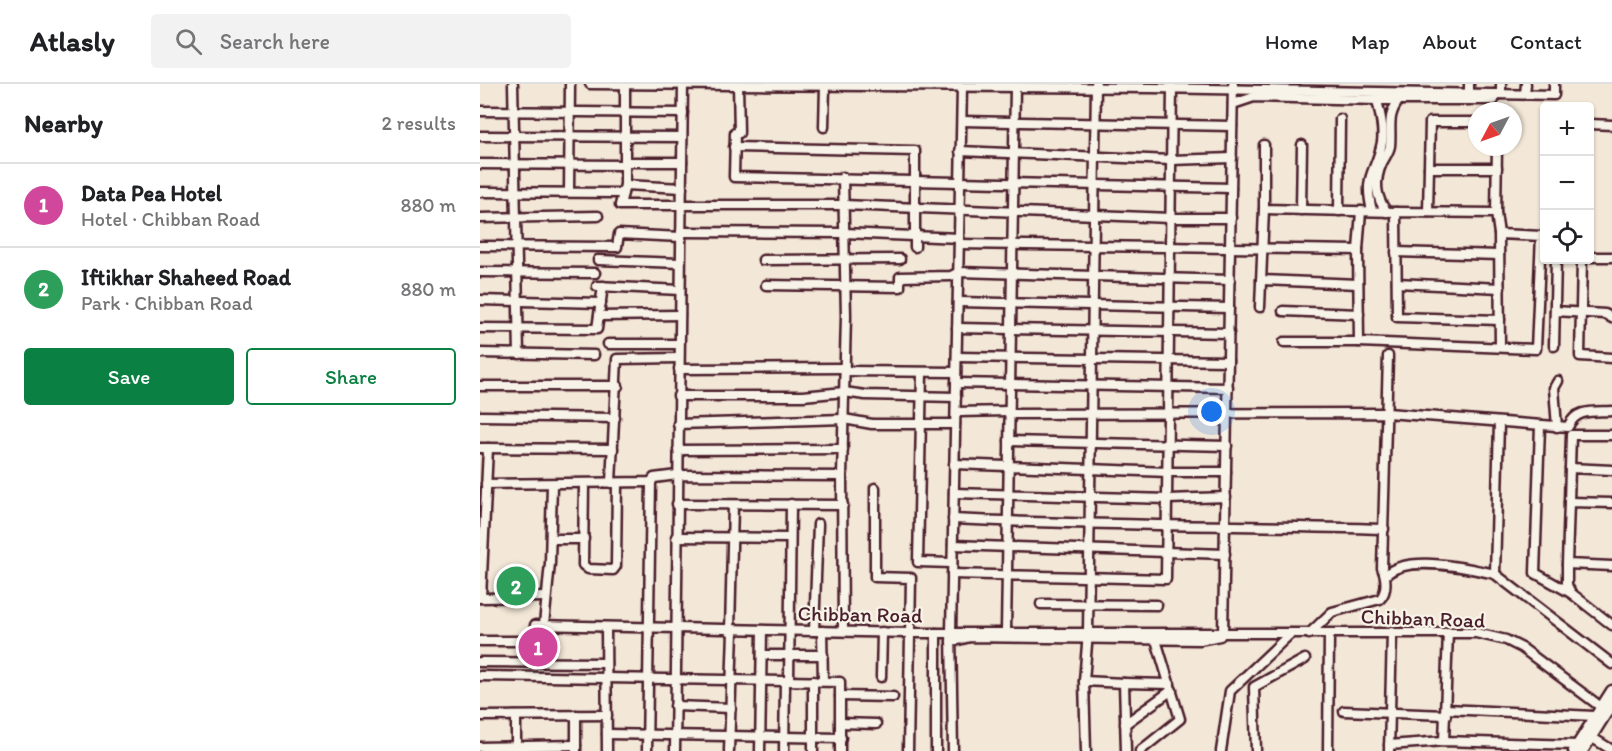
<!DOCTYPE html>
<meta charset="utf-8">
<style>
:root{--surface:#fff;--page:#f2f2f2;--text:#202124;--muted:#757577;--line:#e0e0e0;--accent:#0b8043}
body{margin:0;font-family:Itim,sans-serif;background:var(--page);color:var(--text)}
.controls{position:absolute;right:18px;top:18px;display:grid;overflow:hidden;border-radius:6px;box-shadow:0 2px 4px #0004}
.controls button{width:54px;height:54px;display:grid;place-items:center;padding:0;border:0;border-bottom:2px solid var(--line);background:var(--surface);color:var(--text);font:30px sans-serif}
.compass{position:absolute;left:988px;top:18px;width:54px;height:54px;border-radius:50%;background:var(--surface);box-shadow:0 2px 4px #0004;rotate:229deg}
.you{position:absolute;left:732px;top:328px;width:21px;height:21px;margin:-15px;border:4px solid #fff;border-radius:50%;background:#1a73e8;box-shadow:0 0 0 9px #1a73e833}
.badge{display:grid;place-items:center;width:39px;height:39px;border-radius:50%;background:var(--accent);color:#fff;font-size:20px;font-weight:700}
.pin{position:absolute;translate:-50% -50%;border:3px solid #fff;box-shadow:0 2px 6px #0006}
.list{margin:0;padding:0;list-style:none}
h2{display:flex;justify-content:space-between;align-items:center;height:78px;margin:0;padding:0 24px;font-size:26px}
h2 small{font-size:20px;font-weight:400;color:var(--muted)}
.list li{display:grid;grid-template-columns:39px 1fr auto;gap:18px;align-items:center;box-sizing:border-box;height:84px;padding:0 24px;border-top:2px solid var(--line)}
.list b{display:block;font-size:22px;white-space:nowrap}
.list p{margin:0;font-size:20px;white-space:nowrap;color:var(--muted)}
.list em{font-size:20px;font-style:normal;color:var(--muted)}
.actions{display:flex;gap:12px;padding:18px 24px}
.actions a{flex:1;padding:14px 0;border:2px solid var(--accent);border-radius:6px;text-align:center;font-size:21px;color:var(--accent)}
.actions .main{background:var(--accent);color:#fff}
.icon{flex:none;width:33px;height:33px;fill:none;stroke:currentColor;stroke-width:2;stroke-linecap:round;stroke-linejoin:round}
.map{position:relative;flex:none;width:1132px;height:667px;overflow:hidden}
header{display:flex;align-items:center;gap:36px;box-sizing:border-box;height:84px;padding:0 30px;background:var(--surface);border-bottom:2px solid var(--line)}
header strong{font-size:28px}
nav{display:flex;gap:33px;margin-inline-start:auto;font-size:21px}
.search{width:420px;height:54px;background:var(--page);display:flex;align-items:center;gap:15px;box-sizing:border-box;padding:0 21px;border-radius:6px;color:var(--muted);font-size:22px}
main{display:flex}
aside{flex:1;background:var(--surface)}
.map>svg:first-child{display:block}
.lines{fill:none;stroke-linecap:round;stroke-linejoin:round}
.minor-casing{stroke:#4a1f2b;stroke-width:13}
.major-casing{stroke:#4a1f2b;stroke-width:15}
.minor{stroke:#f7f3e8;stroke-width:8}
.major{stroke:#f7f3e8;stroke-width:10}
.labels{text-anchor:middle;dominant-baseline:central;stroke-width:4.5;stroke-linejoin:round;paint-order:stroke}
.street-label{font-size:21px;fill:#4a1f2b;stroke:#f7f3e8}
</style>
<header>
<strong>Atlasly</strong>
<div class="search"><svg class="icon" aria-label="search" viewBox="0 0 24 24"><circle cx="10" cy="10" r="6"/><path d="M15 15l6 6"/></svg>Search here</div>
<nav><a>Home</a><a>Map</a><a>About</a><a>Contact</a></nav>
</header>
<main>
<aside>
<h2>Nearby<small>2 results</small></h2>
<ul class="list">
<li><span class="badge" style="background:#d1479c">1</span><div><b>Data Pea Hotel</b><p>Hotel · Chibban Road</p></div><em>880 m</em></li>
<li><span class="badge" style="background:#2e9e5b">2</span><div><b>Iftikhar Shaheed Road</b><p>Park · Chibban Road</p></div><em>880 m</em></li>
</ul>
<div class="actions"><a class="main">Save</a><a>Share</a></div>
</aside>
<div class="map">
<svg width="1132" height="667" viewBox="0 0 1132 667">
<rect width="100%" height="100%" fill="#f3e7d7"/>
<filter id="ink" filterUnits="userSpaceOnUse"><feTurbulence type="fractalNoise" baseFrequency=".0167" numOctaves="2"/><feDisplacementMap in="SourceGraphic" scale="12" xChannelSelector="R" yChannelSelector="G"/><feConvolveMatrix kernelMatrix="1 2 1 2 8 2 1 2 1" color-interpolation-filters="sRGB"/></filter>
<g filter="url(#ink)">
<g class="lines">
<g class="minor-casing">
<g id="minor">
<path d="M33,0L39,270"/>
<path d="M110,0L672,4L1074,11V0"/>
<path d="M145,0V101L140,121H364L690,134H751"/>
<path d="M258,0L259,49H255L254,93L751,104"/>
<path d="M989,9V0"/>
<path d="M1021,10V0"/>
<path d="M1045,10L1046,0"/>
<path d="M897,16H1014V10"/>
<path d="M753,20L774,13L897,16C900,30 904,44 902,58C896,90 883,89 892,127"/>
<path d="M0,27L203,29"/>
<path d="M482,37L752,42"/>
<path d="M1110,40L1132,41"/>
<path d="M344,43L345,2"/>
<path d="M0,52L202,53"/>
<path d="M784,61V125L916,128"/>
<path d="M254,63L435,67V163"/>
<path d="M480,67L691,76L752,74"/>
<path d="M145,78H202"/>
<path d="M0,80L145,81"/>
<path d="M949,84H1017"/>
<path d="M363,93L366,232L362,392L363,547"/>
<path d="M145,101L202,104"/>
<path d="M0,108L143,109"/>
<path d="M89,108L90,0"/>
<path d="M821,126L822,61"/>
<path d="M859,127L860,35"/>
<path d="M907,128C895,113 894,97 902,79C905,73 909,68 910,62C912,42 906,34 919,16"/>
<path d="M948,128L950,38H997"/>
<path d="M1016,129L1017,63"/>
<path d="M0,134L118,132"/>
<path d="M201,148L364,149L479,154"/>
<path d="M1019,150L1016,129L916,128L917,233L1020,236"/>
<path d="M479,160L878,166L879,258L1056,265L1061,152L1019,150L1020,263"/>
<path d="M0,162L137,163L139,150L201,153"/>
<path d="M878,166L881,127"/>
<path d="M916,168L1019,171"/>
<path d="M1110,173H1132"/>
<path d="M118,176L200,179"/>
<path d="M283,176L420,175"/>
<path d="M1102,176L1100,272L1132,274"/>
<path d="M0,188L115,189"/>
<path d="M781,196L878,200"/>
<path d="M917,199L1020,204"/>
<path d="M286,201L420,203V193L471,192L479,188L750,196"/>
<path d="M117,202L200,206"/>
<path d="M0,216L121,219"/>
<path d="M478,218L749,224"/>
<path d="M780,223L784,125"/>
<path d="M803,227L879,230"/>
<path d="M1075,227L1125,230L1132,234"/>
<path d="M119,232L200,231"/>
<path d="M0,244L117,245L123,202"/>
<path d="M477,244L749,249"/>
<path d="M804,258H879"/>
<path d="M128,260H199"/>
<path d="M1074,262L1076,176"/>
<path d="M0,269L114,271"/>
<path d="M477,273L748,277"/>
<path d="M199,285L365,284"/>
<path d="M365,287L476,288"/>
<path d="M442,289L438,478L472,479"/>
<path d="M476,299L748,304"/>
<path d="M0,302H138"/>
<path d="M198,312H323L364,308L385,311L476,313"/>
<path d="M476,328L529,327"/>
<path d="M529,330L907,329L1088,343C1096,324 1114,328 1132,327"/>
<path d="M0,332L135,334"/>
<path d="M1019,339L1015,490L1132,580"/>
<path d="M198,340L364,335L392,340H475"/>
<path d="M1060,342L1055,489L1091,509"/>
<path d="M1077,343L1074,304L1078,297"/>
<path d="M529,357L747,362"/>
<path d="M0,364L133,365"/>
<path d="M198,366L363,365"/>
<path d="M474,380L688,388H746"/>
<path d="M1090,384L1091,351H1132"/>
<path d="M131,399L137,275L199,274"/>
<path d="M6,400L171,398L174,394L197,391L362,392"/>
<path d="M104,400L103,481L108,485L133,486L136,482L137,399"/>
<path d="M395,404V493L431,494L428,667"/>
<path d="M474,409L688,415L746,413"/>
<path d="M1089,418L1090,384L1132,386"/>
<path d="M1132,419L1089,418L1087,480L1132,482"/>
<path d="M197,420L363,421"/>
<path d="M473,435C617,442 760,441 904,445"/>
<path d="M196,453L310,454"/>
<path d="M72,455H104"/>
<path d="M473,461L745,470"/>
<path d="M1087,480V501L1091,509L1132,541"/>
<path d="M472,490L686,495L692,4"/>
<path d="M906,491C927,470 989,484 1015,490"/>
<path d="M0,514L66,513"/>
<path d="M1,514L8,364"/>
<path d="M561,520L677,521"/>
<path d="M64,541L70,479L72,400"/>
<path d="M126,543L127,667"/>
<path d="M250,547L253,421"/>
<path d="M334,547L338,440"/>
<path d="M342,547L343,597"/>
<path d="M526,547L535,3"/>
<path d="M743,549L753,0"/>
<path d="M829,550L852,528L900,515C908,507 906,492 902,484L908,272"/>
<path d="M0,557H53"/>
<path d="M471,558L490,553L720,556L740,552"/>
<path d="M282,571H343"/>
<path d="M0,578L126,579"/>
<path d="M53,579L55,541L429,549H996L1026,556L1042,564L1121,623"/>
<path d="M0,592L360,598V667"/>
<path d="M401,593L402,548"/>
<path d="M309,597L311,420"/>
<path d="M604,597L644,599"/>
<path d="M360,612L413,613"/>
<path d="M195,622L251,624"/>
<path d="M966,625L1114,632"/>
<path d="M864,627L966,631"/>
<path d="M0,632L127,631"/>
<path d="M360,639L396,640"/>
<path d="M645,640L692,606"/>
<path d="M127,650L361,654"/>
<path d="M1111,653L1132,666"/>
<path d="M964,657L968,548"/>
<path d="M909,661L964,657L1098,661"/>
<path d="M36,662V632"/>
<path d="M0,663L96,661"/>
<path d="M96,667V631"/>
<path d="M167,667L171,398"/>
<path d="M195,667L203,0"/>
<path d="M249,667L253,547"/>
<path d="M280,667L282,547"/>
<path d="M304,667L305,597"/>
<path d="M333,667V597"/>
<path d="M456,667V549"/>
<path d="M473,667L471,548L482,3"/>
<path d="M606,667L604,597L608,548L616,0"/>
<path d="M646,667L644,599L690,600"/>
<path d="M660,667L700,635L676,556"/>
<path d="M741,667L750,607L810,550"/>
<path d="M776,667L774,603L825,575"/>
<path d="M848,667L849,550"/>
<path d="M909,667L912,548"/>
</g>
</g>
<g class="major-casing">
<g id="major">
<path d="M1094,667L1132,607"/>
<path d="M1102,667L1132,619"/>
</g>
</g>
<use href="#minor" class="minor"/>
<use href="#major" class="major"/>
</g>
</g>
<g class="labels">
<g class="street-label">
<text transform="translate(380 530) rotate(1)">Chibban Road</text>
<text transform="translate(943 534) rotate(2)">Chibban Road</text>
</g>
</g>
</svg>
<div class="controls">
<button>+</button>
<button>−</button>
<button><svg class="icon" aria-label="locate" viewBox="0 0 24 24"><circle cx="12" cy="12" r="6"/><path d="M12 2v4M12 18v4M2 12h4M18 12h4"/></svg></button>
</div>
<svg class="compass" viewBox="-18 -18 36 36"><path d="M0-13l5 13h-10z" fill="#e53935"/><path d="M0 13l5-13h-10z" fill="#757577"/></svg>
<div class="you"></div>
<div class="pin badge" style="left:58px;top:563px;background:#d1479c">1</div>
<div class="pin badge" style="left:36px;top:502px;background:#2e9e5b">2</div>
</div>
</main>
